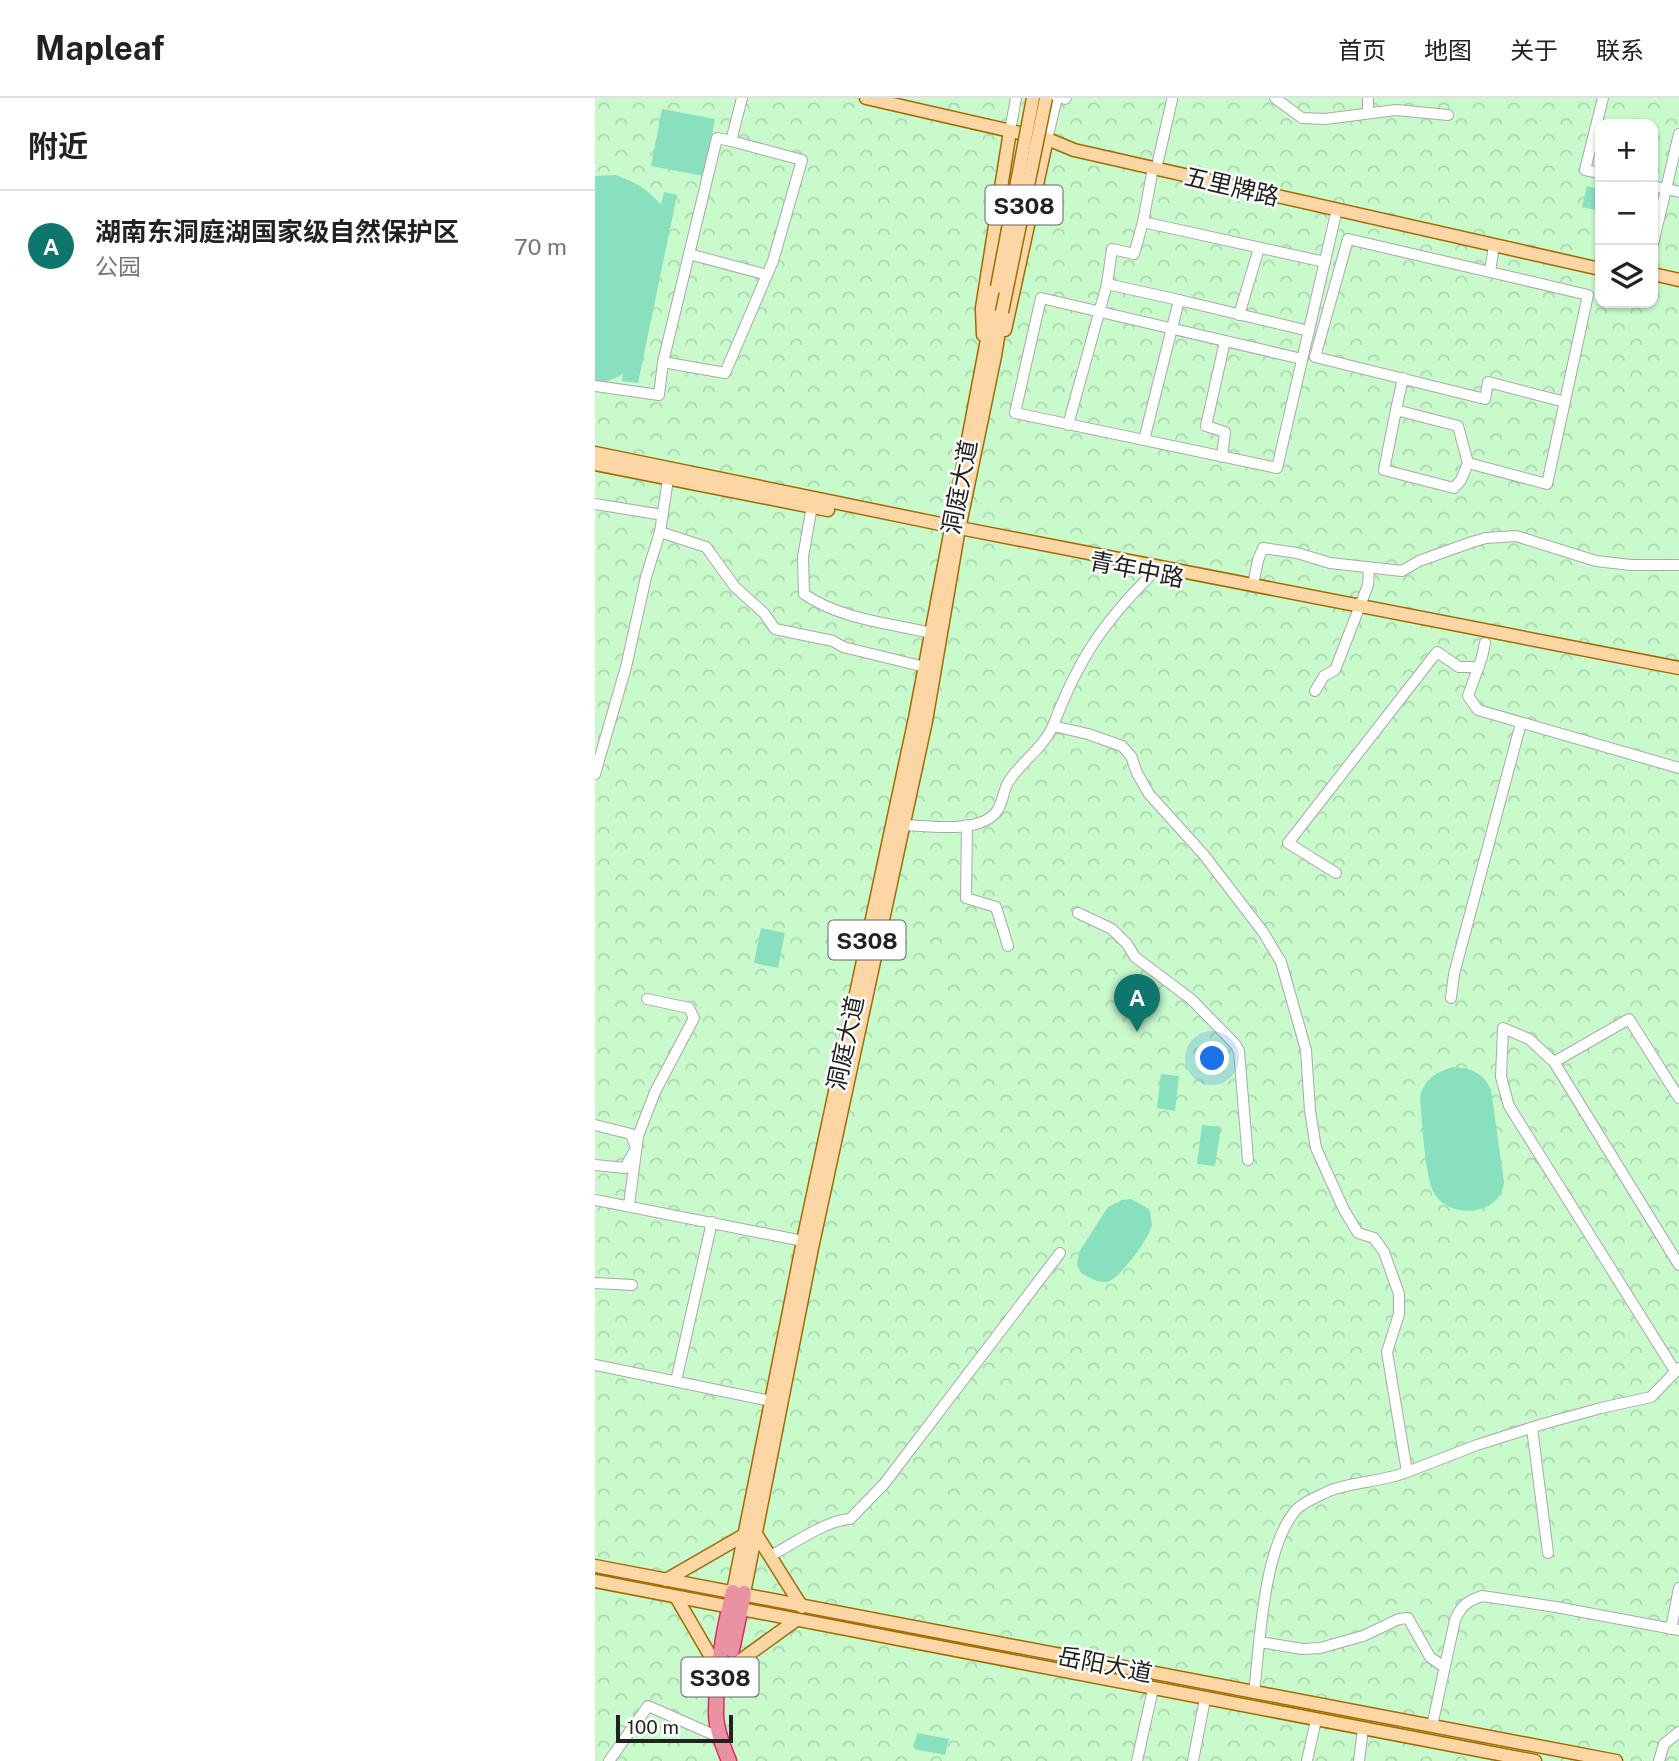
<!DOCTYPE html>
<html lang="zh">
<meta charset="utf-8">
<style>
:root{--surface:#fff;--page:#f6f6f6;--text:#222;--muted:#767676;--line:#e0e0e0;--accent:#0f766e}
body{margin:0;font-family:"Public Sans","Noto Sans SC",sans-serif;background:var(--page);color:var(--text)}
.controls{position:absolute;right:21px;top:21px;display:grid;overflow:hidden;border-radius:14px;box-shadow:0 2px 5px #0004}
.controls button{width:63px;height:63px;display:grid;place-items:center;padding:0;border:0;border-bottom:2px solid var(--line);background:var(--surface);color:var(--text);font:35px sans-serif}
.scale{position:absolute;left:21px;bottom:18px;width:117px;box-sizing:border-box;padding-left:7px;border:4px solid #222;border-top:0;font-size:19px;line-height:24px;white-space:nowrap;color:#222;-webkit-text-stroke:5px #fff;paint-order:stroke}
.you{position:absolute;left:618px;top:961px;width:24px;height:24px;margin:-18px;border:5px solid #fff;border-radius:50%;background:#1a73e8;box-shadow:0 0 0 10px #1a73e833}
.badge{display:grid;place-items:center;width:46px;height:46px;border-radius:50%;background:var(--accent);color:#fff;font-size:23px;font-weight:700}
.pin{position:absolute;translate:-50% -58px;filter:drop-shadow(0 2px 4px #0008)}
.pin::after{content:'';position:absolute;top:37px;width:24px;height:21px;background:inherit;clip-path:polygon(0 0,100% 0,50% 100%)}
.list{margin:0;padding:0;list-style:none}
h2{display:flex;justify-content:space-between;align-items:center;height:91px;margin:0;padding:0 28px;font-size:30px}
h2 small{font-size:23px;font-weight:400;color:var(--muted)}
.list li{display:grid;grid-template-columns:46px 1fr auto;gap:21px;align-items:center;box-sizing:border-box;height:112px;padding:0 28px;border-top:2px solid var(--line)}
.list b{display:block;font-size:26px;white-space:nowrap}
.list p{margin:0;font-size:23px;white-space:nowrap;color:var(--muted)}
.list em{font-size:23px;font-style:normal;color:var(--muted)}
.icon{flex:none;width:38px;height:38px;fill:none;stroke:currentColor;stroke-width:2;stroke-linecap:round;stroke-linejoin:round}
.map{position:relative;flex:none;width:1084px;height:1663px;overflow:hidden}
header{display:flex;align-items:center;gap:42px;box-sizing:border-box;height:98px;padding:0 35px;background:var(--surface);border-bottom:2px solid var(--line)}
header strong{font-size:33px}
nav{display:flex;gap:38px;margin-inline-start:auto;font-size:24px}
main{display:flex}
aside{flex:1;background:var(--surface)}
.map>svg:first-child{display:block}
.park{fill:url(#park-crowns);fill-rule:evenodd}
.pitch{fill:#88e0be}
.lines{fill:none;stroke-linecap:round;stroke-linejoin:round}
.minor-casing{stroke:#a9a9a9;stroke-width:12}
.major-casing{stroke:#a06b00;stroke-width:15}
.highway-casing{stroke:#dc2a67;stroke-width:17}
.minor{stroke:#fff;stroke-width:10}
.major{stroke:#fcd6a4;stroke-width:12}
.highway{stroke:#e892a2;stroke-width:14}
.major-bridge-casing{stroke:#a06b00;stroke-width:15;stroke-linecap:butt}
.major-bridge{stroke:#fcd6a4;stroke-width:12}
.labels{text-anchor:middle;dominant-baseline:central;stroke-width:5;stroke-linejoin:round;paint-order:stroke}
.shield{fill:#fff;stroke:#646464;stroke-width:2}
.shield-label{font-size:23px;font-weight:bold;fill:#222}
.street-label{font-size:24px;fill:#222;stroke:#fff}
</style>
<header>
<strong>Mapleaf</strong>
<nav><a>首页</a><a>地图</a><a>关于</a><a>联系</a></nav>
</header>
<main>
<aside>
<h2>附近<small></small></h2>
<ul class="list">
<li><span class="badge">A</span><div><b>湖南东洞庭湖国家级自然保护区</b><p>公园</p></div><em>70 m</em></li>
</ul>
</aside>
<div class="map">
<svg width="1084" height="1663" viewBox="0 0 1084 1663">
<defs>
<pattern id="park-crowns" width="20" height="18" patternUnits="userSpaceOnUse" patternTransform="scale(1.75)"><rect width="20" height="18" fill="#c8facc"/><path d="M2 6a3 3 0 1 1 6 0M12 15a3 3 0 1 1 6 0" fill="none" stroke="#acd6af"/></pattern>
</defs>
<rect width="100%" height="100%" fill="#f2efe9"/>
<path class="park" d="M0,0H1084V1663H0ZM1005,26H1058V205H1005Z"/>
<g class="pitch">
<path d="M67,11L120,21L109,78L56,68Z"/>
<path d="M20,77C40,84 52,90 66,107L69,94L82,97L43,285L27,283L28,276L12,284H0V78Z"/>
<path d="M992,88L1005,91V113L987,109Z"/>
<path d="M166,830L190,835L183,870L159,865Z"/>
<path d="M858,969C876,970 889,975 896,992L909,1084C908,1098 898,1108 885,1111C868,1116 846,1110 838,1093C830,1077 827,1021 825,1000C828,982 841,974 858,969Z"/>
<path d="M566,976L584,978L580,1013L562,1010Z"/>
<path d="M607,1027L626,1029L620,1068L602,1066Z"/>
<path d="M536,1101L554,1111C556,1118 558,1126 555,1133C550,1145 523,1182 512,1184C502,1185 494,1179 486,1175L482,1166L484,1154L513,1109L527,1102Z"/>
<path d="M322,1635L354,1641L350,1657L319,1651Z"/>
</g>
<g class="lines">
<g class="minor-casing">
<g id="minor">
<path d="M680,0L707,20L730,21L801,12L853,17"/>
<path d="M470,1L471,0"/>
<path d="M773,15V0"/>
<path d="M415,33L421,0"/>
<path d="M452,41L462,0"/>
<path d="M563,63L577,2"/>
<path d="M558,70L548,124L730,164"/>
<path d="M1005,75L990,72L1008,0"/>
<path d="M1058,88L1084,94"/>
<path d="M1058,146L1084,36"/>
<path d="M94,156L172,177"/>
<path d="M895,174L753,141L720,259L890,301L893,284L970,304"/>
<path d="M512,186L517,151L539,156L548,124"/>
<path d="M584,202L714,233"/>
<path d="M644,217L664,150"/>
<path d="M707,261L446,200L420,315L682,370L742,111"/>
<path d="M68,264L122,40L136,43"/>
<path d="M808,280L801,312L863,328L873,365"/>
<path d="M0,288L64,297L68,264L130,275L178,163L207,62L136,43L147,0"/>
<path d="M801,312L789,372L859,390L866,382L873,365L952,386L993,197L895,174L899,147"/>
<path d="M473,327L512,186L584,202L549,342"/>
<path d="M627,359L630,334L611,328L630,243"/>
<path d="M0,406L68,417"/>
<path d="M217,408L208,459L209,496C245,521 294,525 336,535"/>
<path d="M65,434L111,449L140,489L169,515L180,531L238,543L248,549L330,569"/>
<path d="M559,474C508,524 483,562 458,628L493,636L527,648L536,658L542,675L554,696L609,757L668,834L686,864L711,952L715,1013L721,1050L749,1112L763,1135L779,1140L789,1154L804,1196V1216L792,1254L812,1374L882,1347L948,1326L1006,1310L1056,1299L1084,1270"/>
<path d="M658,487L663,462L668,450L702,455L735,465L807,473L824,463L877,444L891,440L921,438L1001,463L1036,467H1084"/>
<path d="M890,545L887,559L873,598L883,612L1084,670"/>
<path d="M720,593L729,578L740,572L773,487L774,470"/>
<path d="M0,676L31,569L51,479L65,434L73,381"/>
<path d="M309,727C334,728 386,736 402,713C408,705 408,692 414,683C427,663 448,650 458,628"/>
<path d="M372,727L371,800L401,809L413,848"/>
<path d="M741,775L693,745L842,554L864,569H884"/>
<path d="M483,815L517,831L532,846L540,859L596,901L640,946L644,953L653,1062"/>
<path d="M856,900L859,876L926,625"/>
<path d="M959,964L934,941L908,930L906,979L914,1008L1080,1273"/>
<path d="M1084,1000L1034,921L959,964L1084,1167"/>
<path d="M0,1027L36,1036L41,1050L30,1070L0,1067"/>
<path d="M0,1102L208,1143"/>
<path d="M34,1107L43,1038L60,994L99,920L94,910L52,901"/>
<path d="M0,1185L37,1187"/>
<path d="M0,1267L181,1304"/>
<path d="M81,1283L117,1124"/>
<path d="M937,1330L953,1455"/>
<path d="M175,1458C197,1447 231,1422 255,1421L289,1386L465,1155"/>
<path d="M1076,1531L1084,1490"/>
<path d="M665,1544L707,1551L725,1550L768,1538L804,1521L813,1520L835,1559L849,1569"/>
<path d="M659,1595C665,1544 668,1450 701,1412C708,1404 724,1398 734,1393C755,1384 787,1384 812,1374"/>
<path d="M837,1628L860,1522C866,1508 872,1503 887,1498L961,1509L1084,1532"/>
<path d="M14,1663L53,1608L126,1640"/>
<path d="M542,1663L558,1591"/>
<path d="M598,1663L610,1601"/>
<path d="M712,1663L721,1622"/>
<path d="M764,1663L768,1631"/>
<path d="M1064,1663L1069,1646L1084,1634"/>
</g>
</g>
<g class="major-casing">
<g id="major">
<path d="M271,0L455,42L479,52L1005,171"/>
<path d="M1058,176L1084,182"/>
<path d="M410,232L452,41"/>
<path d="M388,237L387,210L415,33"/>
<path d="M0,355L365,430L1084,570"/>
<path d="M0,366L233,412"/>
<path d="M161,1436L207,1509"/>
<path d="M0,1468L1021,1663"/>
<path d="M71,1482L149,1437"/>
<path d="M0,1483L940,1663"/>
<path d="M138,1494L208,1143L320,620L402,189"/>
<path d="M149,1495L217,1150L331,623L363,436L400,258L407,214"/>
<path d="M81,1499L116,1559L124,1578"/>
<path d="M133,1582L143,1564L200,1523"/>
</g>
</g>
<g class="highway-casing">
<g id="highway">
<path d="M137,1552L149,1495"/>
<path d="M134,1663C128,1648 121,1631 121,1615C121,1577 129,1530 138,1494"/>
</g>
</g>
<use href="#minor" class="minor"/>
<use href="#major" class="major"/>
<use href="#highway" class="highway"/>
<g class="major-bridge-casing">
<g id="major-bridge">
<path d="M402,189L438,0"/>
<path d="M407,214L451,0"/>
</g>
</g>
<use href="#major-bridge" class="major-bridge"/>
</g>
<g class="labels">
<g class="shield">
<rect x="390.5" y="87.5" width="77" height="39" rx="5"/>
<rect x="233.5" y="822.5" width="77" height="39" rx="5"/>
<rect x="86.5" y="1559.5" width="77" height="39" rx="5"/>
</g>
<g class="shield-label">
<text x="429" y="107">S308</text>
<text x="272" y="842">S308</text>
<text x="125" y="1579">S308</text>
</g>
<g class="street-label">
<text transform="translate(637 88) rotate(13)">五里牌路</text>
<text transform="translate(364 389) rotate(-79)">洞庭大道</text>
<text transform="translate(542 471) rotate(11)">青年中路</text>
<text transform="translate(250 945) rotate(-78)">洞庭大道</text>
<text transform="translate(510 1566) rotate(11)">岳阳大道</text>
</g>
</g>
</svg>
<div class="controls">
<button>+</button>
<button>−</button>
<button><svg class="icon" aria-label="layers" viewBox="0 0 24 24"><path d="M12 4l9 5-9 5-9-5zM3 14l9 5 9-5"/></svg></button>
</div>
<div class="scale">100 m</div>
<div class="you"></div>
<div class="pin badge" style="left:542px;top:934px">A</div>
</div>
</main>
